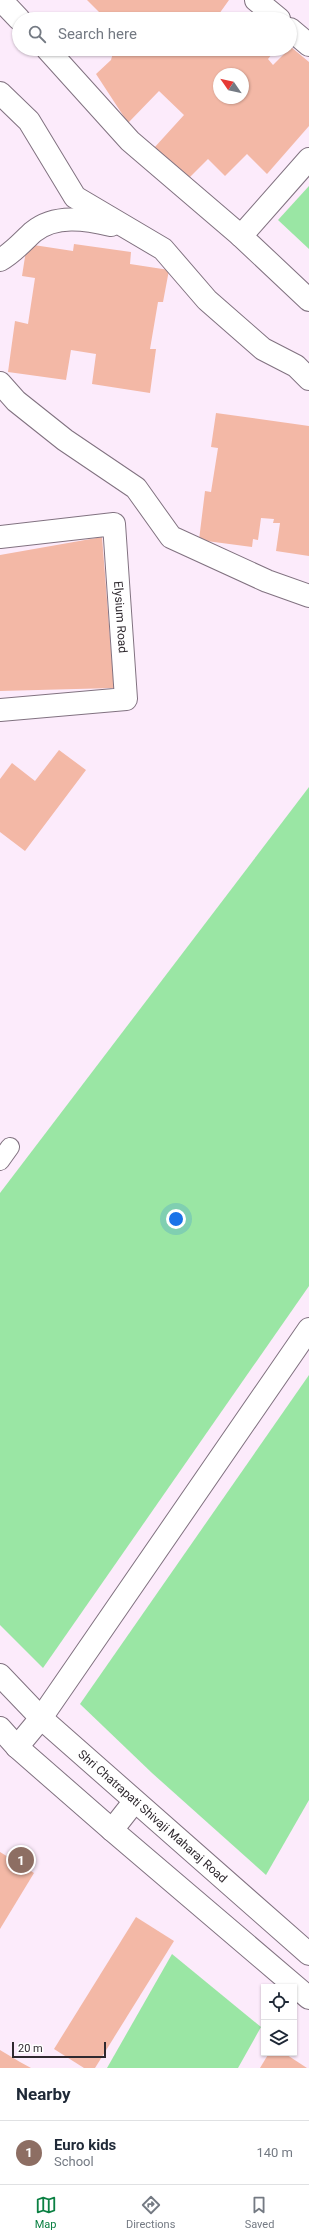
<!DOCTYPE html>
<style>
:root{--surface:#fff;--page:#f2f2f3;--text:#1f2937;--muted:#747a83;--line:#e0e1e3;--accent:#0b8043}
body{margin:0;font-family:Roboto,sans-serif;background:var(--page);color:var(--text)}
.controls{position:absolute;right:12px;bottom:12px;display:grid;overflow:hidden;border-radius:0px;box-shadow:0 1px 3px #0004}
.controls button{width:36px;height:36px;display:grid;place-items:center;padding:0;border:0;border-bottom:1px solid var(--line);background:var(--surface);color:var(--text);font:20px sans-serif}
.compass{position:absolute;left:213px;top:68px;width:36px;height:36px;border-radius:50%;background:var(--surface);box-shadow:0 1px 3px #0004;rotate:304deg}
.scale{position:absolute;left:12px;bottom:10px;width:94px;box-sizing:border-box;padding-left:4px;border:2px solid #2f292f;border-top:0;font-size:11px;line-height:14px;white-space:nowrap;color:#2f292f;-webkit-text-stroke:3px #fefefe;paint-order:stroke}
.you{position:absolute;left:176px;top:1219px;width:14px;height:14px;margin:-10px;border:3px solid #fff;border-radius:50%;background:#1a73e8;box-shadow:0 0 0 6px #1a73e833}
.badge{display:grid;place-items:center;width:26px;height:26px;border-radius:50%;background:var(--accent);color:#fff;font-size:13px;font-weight:700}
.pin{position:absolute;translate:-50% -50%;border:2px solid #fff;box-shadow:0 1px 4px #0006}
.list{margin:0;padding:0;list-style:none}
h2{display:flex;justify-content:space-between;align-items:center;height:52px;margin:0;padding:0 16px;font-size:17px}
h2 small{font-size:13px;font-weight:400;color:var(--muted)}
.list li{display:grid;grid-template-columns:26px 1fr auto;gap:12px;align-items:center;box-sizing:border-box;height:64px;padding:0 16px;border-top:1px solid var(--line)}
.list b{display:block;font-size:15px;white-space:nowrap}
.list p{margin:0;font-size:13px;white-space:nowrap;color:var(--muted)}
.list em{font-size:13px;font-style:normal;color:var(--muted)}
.icon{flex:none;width:22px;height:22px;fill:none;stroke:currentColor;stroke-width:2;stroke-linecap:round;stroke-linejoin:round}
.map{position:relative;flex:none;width:309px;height:2068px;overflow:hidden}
.search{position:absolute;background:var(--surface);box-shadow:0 1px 3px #0004;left:12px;right:12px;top:12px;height:44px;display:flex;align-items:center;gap:10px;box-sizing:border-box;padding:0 14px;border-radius:22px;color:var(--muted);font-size:15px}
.sheet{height:116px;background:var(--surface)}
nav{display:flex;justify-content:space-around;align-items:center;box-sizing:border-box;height:56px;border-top:1px solid var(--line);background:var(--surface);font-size:11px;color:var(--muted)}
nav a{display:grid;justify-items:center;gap:2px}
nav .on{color:var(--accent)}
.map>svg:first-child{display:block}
.green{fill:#9ae6a4}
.building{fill:#f3b8a6;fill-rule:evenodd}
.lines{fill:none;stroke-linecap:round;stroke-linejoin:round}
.service-casing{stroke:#817280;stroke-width:20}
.minor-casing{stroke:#817280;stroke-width:24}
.secondary-casing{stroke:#817280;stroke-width:24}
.service{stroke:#fff;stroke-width:18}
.minor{stroke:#fff;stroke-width:22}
.secondary{stroke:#fff;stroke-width:22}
.labels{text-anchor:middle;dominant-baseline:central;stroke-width:3;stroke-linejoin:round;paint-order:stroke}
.street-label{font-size:12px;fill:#2f292f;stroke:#fefefe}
</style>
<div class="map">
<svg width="309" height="2068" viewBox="0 0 309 2068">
<rect width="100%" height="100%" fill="#fcebfb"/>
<g class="green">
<path d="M309,186V249L278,220Z"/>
<path d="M309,787V1286L43,1668L0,1625V1193Z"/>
<path d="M309,1375V1800L266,1875L152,1773L80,1704Z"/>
<path d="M172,1954L261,2027L238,2068H107Z"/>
</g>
<g class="building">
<path d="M87,0H229L219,14L225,19H106Z"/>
<path d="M291,47L309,62V126L267,174L247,154L225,176L208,159L187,180L154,148L184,115L159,91L128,123L96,74L111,60L114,49H276L268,59L273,65ZM219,74H243V98H219Z"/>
<path d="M27,244L73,251L74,244L131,252L130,264L169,270L163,302H158L150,349H156L150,393L92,384L96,354L71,350L66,380L8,372L15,321L28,324L35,278L22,276Z"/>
<path d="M216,413L309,426V556L276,551L280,523H273L274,519L261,518L258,540L253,539L252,547L199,540L205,491L211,492L218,448L211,447Z"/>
<path d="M102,537L114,688L0,691V555Z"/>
<path d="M59,750L86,770L25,851L0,832V779L12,763L35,781Z"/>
<path d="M0,1852L34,1873L0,1929Z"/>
<path d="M136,1917L174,1941L95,2068H84L54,2049Z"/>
<path d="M0,2050L20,2062L31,2068H0Z"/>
<path d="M269,2053H284L307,2068H260Z"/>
</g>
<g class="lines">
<g class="service-casing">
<path id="service" d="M0,1161L10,1147"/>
</g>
<g class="minor-casing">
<g id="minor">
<path d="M1,0L19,19"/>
<path d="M256,0L279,19"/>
<path d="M290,29L309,45"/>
<path d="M47,49L130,141L241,236L309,300"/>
<path d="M0,93L29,121L75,197L163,249L207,300L263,349L296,366L309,379"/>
<path d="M241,236L309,159"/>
<path d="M0,260C13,253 23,241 33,232C55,214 86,219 111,225"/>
<path d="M0,383L16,401L65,440L136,488L171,537L267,581L309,596"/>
<path id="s1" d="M0,537L114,524L126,699L0,710"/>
<path d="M17,1747L41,1718L309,1329"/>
<path d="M112,1830L134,1802"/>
</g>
</g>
<g class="secondary-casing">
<g id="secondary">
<path id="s2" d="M0,1675L41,1718L309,1954"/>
<path d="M0,1728L17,1747L112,1830L309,1998"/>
</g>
</g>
<use href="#service" class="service"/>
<use href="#minor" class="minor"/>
<use href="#secondary" class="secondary"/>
</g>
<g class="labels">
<g class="street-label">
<text stroke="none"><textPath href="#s1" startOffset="208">Elysium Road</textPath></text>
<text stroke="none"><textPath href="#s2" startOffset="208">Shri Chatrapati Shivaji Maharaj Road</textPath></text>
</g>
</g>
</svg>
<div class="controls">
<button><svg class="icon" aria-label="locate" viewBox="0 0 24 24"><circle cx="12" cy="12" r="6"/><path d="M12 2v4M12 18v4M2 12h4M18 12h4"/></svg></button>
<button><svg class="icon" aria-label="layers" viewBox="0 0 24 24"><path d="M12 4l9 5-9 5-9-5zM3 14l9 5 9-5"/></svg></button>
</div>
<svg class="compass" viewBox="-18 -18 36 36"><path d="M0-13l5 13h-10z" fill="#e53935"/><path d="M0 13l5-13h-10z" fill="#747a83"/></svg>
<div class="scale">20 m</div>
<div class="you"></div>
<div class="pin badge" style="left:21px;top:1860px;background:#8d6e63">1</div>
<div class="search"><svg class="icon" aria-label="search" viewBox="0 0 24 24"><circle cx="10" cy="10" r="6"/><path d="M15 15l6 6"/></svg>Search here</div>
</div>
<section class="sheet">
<h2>Nearby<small></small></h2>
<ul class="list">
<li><span class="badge" style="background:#8d6e63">1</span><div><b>Euro kids</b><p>School</p></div><em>140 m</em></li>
</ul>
</section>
<nav>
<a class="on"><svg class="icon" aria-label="map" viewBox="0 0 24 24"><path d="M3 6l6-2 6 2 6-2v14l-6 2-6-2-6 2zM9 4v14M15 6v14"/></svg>Map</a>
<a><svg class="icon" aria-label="directions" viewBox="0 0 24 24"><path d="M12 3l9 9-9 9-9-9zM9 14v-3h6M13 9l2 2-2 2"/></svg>Directions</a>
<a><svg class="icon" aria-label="saved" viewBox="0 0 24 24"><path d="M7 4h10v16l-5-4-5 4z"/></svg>Saved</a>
</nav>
